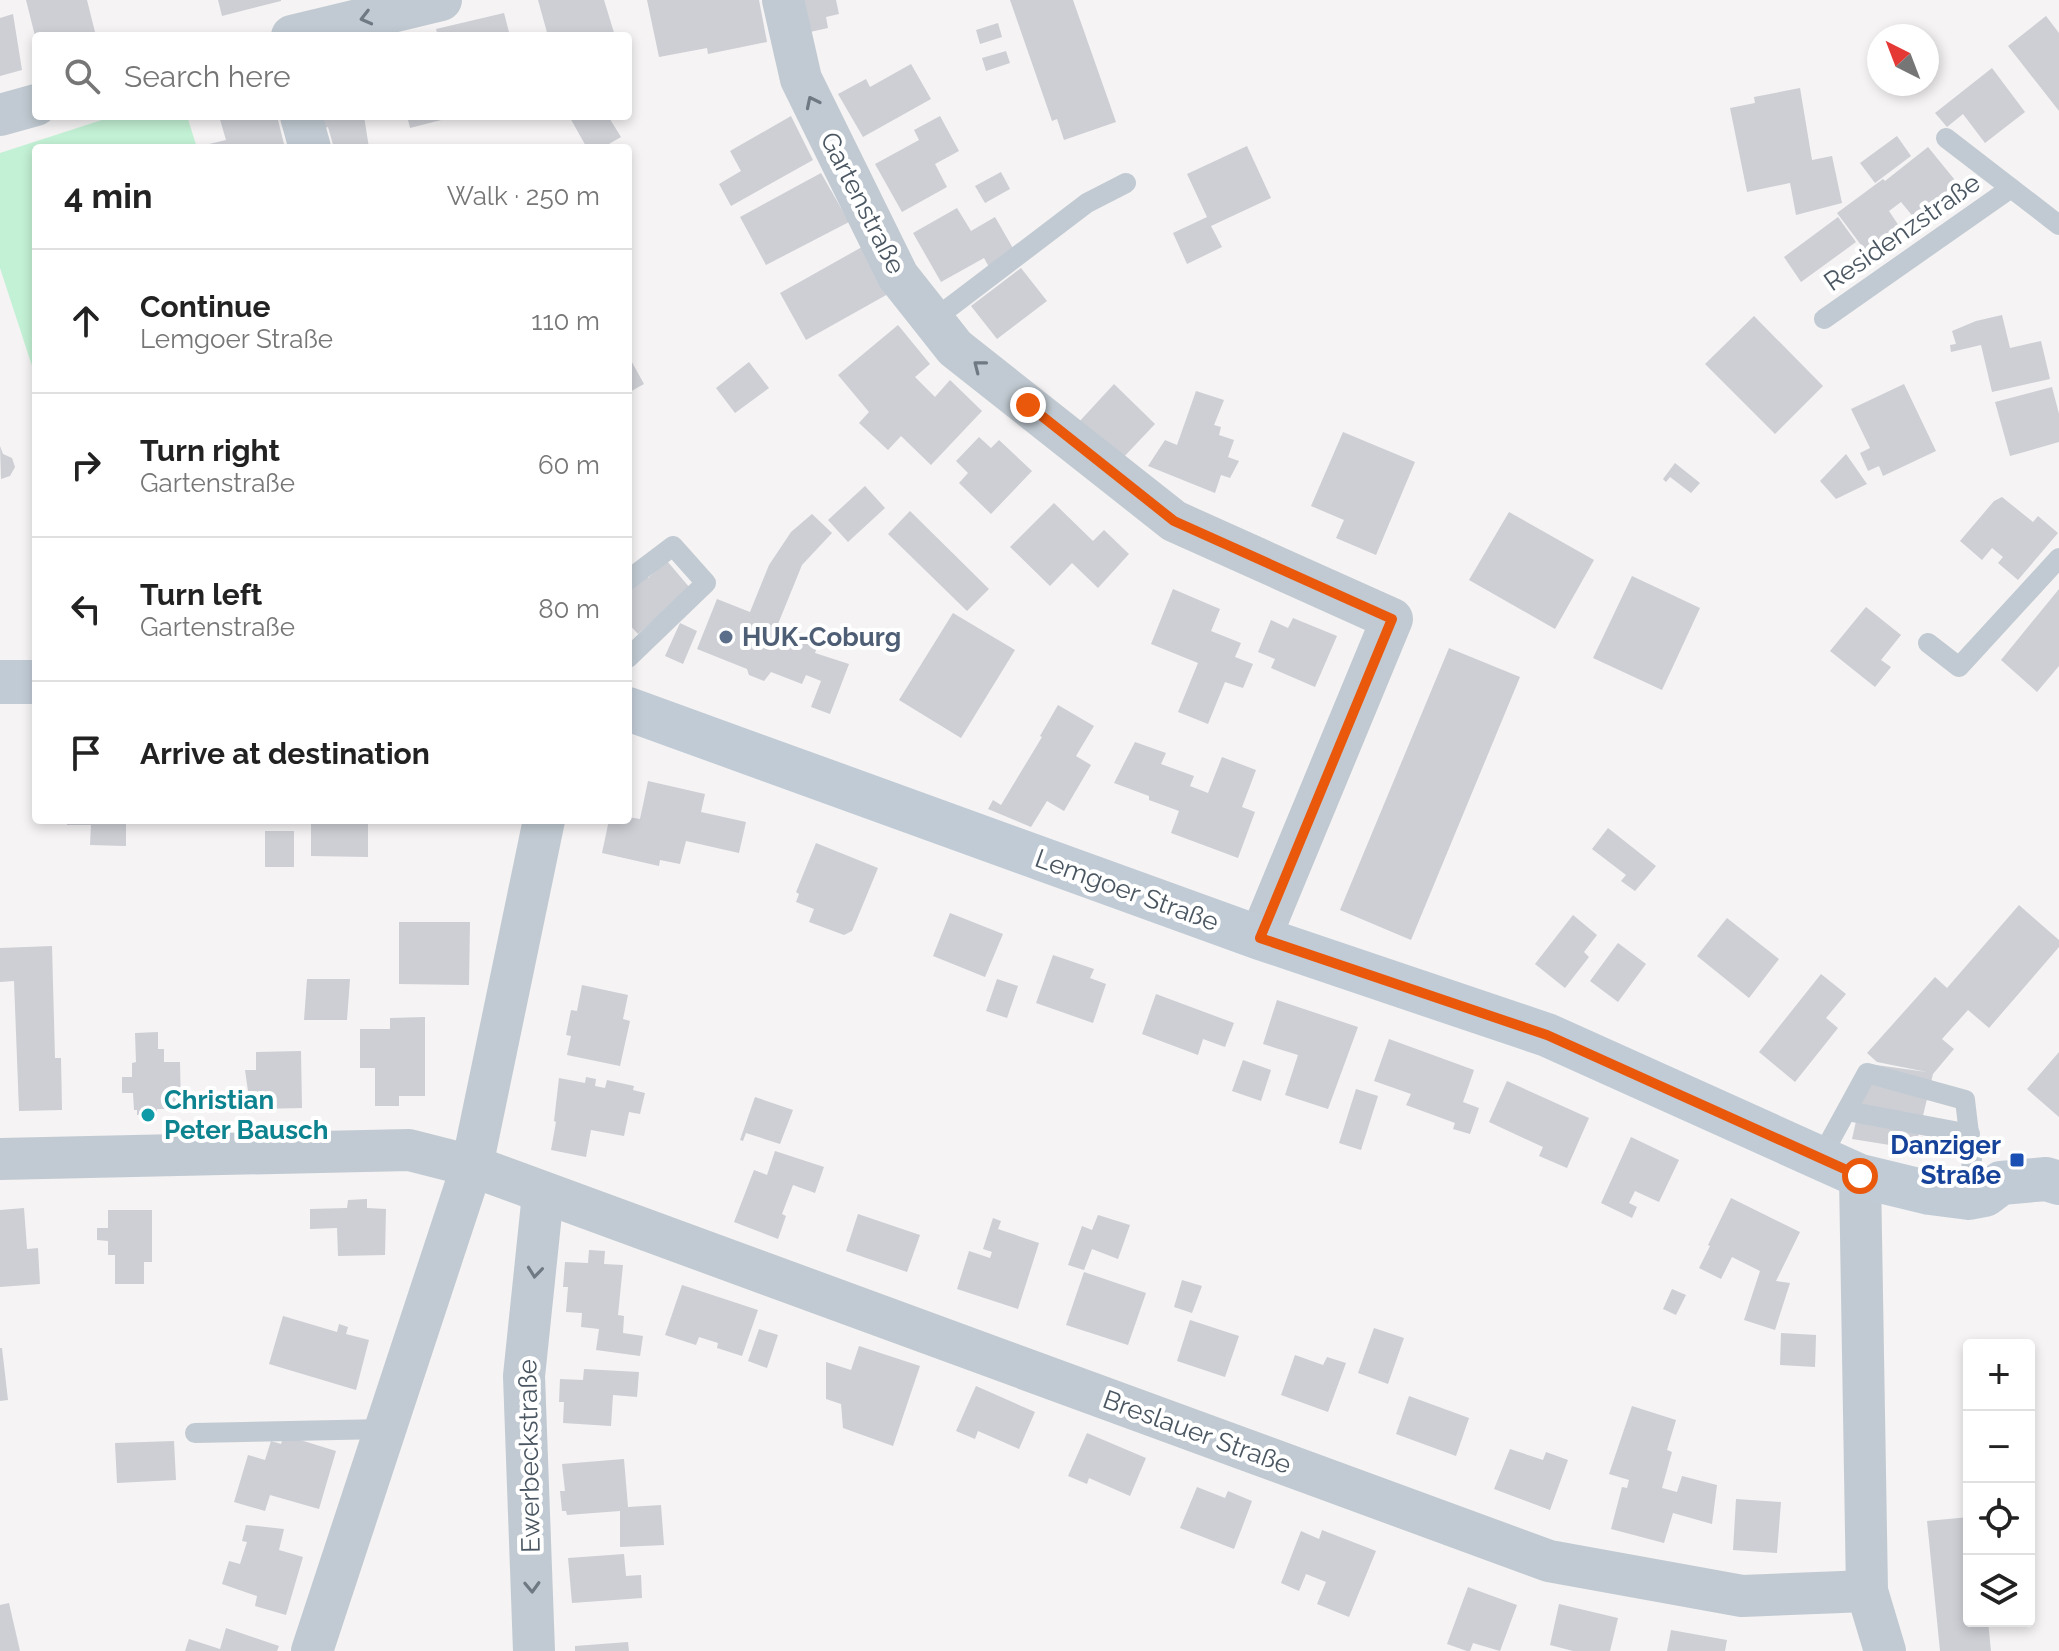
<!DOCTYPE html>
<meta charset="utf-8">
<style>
:root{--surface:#fff;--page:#f6f6f6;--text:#222;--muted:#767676;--line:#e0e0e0}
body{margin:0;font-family:Raleway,sans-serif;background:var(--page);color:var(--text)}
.controls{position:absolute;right:24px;bottom:24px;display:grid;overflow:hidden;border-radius:8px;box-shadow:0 4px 12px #0003}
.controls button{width:72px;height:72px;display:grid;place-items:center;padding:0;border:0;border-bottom:2px solid var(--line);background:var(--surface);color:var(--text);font:40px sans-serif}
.compass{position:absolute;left:1867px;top:24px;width:72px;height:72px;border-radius:50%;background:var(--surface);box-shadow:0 4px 12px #0003;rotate:318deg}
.stop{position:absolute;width:24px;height:24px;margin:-18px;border:6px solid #ea580c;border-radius:50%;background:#fff}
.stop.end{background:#ea580c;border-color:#fff;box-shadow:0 2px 8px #0008}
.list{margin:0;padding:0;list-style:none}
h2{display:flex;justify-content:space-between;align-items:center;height:104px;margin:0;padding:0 32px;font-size:34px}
h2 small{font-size:26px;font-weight:400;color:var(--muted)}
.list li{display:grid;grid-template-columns:52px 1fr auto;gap:24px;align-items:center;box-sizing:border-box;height:144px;padding:0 32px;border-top:2px solid var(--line)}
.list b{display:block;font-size:30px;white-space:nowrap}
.list p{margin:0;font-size:26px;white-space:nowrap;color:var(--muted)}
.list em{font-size:26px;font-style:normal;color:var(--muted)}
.icon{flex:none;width:44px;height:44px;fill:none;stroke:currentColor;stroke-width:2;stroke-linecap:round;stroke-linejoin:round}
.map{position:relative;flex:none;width:2059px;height:1651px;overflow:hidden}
.search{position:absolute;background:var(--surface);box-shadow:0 4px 12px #0003;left:32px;top:32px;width:600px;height:88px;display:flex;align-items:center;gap:20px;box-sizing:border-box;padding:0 28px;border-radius:8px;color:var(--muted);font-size:30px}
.panel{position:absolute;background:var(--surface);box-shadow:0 4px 12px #0003;left:32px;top:144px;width:600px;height:680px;border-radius:8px}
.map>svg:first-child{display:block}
.green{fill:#c3f1d5}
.building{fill:#cdcfd5}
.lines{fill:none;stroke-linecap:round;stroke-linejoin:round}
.service{stroke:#c1cad2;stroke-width:20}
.minor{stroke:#c1cad2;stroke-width:42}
.secondary{stroke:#c1cbd6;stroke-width:44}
.oneway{stroke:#6e7983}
.route{stroke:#ea580c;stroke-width:10}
.service-dot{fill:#5c6f8a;stroke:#fff;stroke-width:3}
.culture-dot{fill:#0f9aa8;stroke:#fff;stroke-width:3}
.transit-dot{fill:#1a4fb4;stroke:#fff;stroke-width:3}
.labels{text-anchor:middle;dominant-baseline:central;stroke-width:8;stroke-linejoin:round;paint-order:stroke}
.street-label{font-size:26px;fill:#4a5661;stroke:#fff}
.service-label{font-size:26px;font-weight:bold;fill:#4e5e75;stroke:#fff;text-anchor:start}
.culture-label{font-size:26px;font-weight:bold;fill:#0d838f;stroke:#fff;text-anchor:start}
.transit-label{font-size:26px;font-weight:bold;fill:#164399;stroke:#fff;text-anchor:end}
</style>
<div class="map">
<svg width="2059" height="1651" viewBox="0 0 2059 1651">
<rect width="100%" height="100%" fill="#f5f3f3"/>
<path class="green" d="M114,116H187L197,148H36V378L0,268V153Z"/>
<g class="building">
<path d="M26,0H87L96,36H35Z"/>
<path d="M218,0H281V1L222,16Z"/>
<path d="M538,0H604L615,36H548Z"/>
<path d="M647,0H759L767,42L708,54L707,48L659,57Z"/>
<path d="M802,0H836L839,14L826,17L828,28L810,32Z"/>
<path d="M1010,0H1073L1116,122L1064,140L1057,119L1052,121Z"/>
<path d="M504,13L510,36H438L436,29Z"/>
<path d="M13,14L22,70L0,76V18Z"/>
<path d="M2046,16L2059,33V111L2008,46Z"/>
<path d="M998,23L1002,37L980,44L976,30Z"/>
<path d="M1006,51L1010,63L986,71L982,58Z"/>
<path d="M911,64L931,99L863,137L838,94L866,79L870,87Z"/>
<path d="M1992,68L2025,112L1985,143L1963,114L1947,127L1935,113Z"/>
<path d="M1800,88L1812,160L1832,156L1842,203L1796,215L1790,183L1747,192L1730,108L1755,103L1754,97Z"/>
<path d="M219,116H277L285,148H206L205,145L226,140Z"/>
<path d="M318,116H364L369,148H334L328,127L322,129Z"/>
<path d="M407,116H444L445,119L410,128Z"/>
<path d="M569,116H608L621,137L602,148H587Z"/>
<path d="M791,116L813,160L731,206L719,184L741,171L730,151Z"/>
<path d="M940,116L959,151L935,164L947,187L902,212L875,164L919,140L914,130Z"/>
<path d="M1897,136L1911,156L1875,183L1860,163Z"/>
<path d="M1247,146L1271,198L1211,226L1222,247L1187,264L1173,233L1207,217L1187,174Z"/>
<path d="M1928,147L1963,190L1920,225L1901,202L1889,211L1901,229L1867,253L1837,213L1883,179L1885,181Z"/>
<path d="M1001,172L1010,189L985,203L975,186Z"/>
<path d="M821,173L849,222L766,265L740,217Z"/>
<path d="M957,208L971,231L995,217L1014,250L989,267L984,258L941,282L913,233Z"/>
<path d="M1838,217L1856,242L1801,282L1784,257Z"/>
<path d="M862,247L888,294L806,340L780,293Z"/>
<path d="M1021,268L1047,301L997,339L971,306Z"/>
<path d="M2002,315L2010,348L2041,341L2050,379L1992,392L1981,345L1951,352L1950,345L1956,344L1952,331L1976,321Z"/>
<path d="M1754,316L1823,386L1775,434L1705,364Z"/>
<path d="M898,325L930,364L915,377L935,397L950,380L982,411L931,465L901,436L888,450L859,423L869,412L838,375Z"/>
<path d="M628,355L644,384L628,393Z"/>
<path d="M749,362L769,388L735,413L716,388Z"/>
<path d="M1114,384L1155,424L1120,461L1079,422Z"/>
<path d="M1904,384L1936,451L1883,476L1879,466L1868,471L1860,453L1870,448L1851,409Z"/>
<path d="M2052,387L2059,414V442L2010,456L1995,402Z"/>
<path d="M1196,391L1224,400L1214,425L1221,427L1219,435L1234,440L1228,457L1239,461L1230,478L1221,475L1215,493L1148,466L1165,440L1177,445Z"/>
<path d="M1343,432L1415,462L1376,555L1336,538L1344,520L1311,506Z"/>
<path d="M979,437L991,448L999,440L1032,471L991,514L959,483L968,473L956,461Z"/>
<path d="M0,446L3,454L12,458L15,467L10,476L1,479Z"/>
<path d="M1846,454L1867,484L1836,499L1820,481Z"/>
<path d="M1675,463L1700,483L1691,493L1670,477L1666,482L1663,479Z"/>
<path d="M865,486L885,508L848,542L828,520Z"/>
<path d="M2002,497L2033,522L2038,516L2058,533L2018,580L1998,563L2003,557L1992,548L1982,560L1960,541L1994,501Z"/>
<path d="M1054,503L1093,541L1104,530L1129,554L1098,588L1072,563L1050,586L1010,547Z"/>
<path d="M910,511L989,589L967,611L888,534Z"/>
<path d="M1509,512L1594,560L1555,629L1469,580Z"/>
<path d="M812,514L832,533L802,565L778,624L820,640L815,653L849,664L830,714L811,707L821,681L806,675L802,684L771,672L764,681L749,675L747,669L697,649L717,599L750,612L769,565L791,532Z"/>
<path d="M667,561L690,588L638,634L628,623V591L646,575L648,578Z"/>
<path d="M1632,576L1700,608L1662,690L1593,658Z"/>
<path d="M1173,589L1220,609L1211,631L1241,643L1235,657L1253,664L1243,688L1225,682L1208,724L1178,712L1198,663L1151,644Z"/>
<path d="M2059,589V666L2037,692L2001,660Z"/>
<path d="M1866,607L1901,635L1881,660L1891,667L1875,687L1830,651Z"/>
<path d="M953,613L1015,650L961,738L899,700Z"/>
<path d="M1293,618L1337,636L1315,687L1271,668L1275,659L1258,652L1271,620L1288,628Z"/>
<path d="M680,623L697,631L683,664L665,656Z"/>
<path d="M1449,648L1520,677L1411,940L1340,910Z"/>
<path d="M1058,705L1094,726L1076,756L1091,765L1064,811L1047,801L1031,827L988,809L993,800L1001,805L1042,737L1040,736Z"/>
<path d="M1135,742L1166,753L1161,764L1194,776L1190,786L1208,793L1222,757L1256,770L1242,807L1255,812L1238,858L1171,833L1179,811L1149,800V796L1114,783Z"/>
<path d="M648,781L705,794L701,812L746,822L739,853L686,841L680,864L660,860L659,866L602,853L609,820H628V817L640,819Z"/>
<path d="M67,820H126V846L90,845L91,825H67Z"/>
<path d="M311,820H368V857L311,856Z"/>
<path d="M1608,828L1656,866L1635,891L1621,881L1626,875L1592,849Z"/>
<rect x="265" y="831" width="29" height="36"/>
<path d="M816,843L878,868L852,931L844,935L809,922L814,909L796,902L799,894L796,892Z"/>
<path d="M2019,905L2059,940V947L1989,1028L1968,1010L1942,1039L1954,1049L1933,1074L1915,1149L1852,1139L1869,1064L1927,1072L1877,1062L1867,1053L1935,977L1947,988Z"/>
<path d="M950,913L1003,934L985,977L933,956Z"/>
<path d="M1573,915L1597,935L1584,952L1589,957L1565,988L1535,964Z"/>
<path d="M1727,918L1779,959L1749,998L1697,956Z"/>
<path d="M399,922H470L469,985L399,984Z"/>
<path d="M1618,943L1646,964L1618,1002L1590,981Z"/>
<path d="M52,946L55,1058H61L62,1110L19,1111L14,981L0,982V948Z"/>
<path d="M1053,955L1094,969L1090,978L1106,984L1093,1023L1036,1003Z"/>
<path d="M1821,974L1846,994L1826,1018L1838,1028L1795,1082L1759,1052Z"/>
<path d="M307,979H350L347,1020H304Z"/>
<path d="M997,979L1018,986L1007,1018L986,1011Z"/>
<path d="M582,985L628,995L623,1019L630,1021L620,1066L567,1055L571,1036L566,1035L571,1010L577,1011Z"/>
<path d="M1156,994L1234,1023L1225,1047L1203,1039L1198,1055L1142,1034Z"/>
<path d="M1277,1000L1358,1027L1328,1109L1285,1095L1298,1055L1263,1044Z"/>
<path d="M425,1017V1096H399V1106H375V1068H360V1029H390V1018Z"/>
<path d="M158,1032V1049H164V1062H180L181,1109H157V1115H137V1110H134L133,1093H122V1077H132V1063L136,1062L135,1033Z"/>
<path d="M1389,1039L1474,1070L1463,1102L1479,1108L1470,1134L1453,1129L1455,1123L1406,1105L1411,1094L1374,1081Z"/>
<path d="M301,1051L302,1108L257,1109V1091H248L245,1070H256V1052Z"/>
<path d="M2059,1052V1117L2027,1089Z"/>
<path d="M1243,1060L1271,1070L1261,1101L1232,1091Z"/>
<path d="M586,1077L596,1079L595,1086L605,1088L607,1080L634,1086L633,1090L645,1093L640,1114L629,1112L624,1136L591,1130L586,1157L551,1150L556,1122L554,1121L559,1078L585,1083Z"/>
<path d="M1507,1081L1589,1118L1567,1168L1539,1156L1543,1147L1489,1122Z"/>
<path d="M1356,1089L1378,1096L1361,1150L1339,1143Z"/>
<path d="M755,1097L793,1110L780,1144L746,1133L743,1141L740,1140Z"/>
<path d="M1631,1137L1679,1160L1659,1202L1635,1191L1629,1203L1637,1207L1632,1218L1601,1203Z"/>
<path d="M775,1151L824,1167L815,1193L793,1185L782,1214L786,1216L778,1239L734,1222L754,1170L767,1175Z"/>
<path d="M1731,1198L1800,1232L1776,1281L1790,1283L1775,1330L1744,1320L1760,1271L1732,1257L1721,1279L1699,1268L1710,1246L1708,1245Z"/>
<path d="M367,1199V1208L386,1209L385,1255L338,1256L337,1228L310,1229V1209L347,1208L348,1200Z"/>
<path d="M24,1208L27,1249L38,1248L40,1284L0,1287V1210Z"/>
<path d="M108,1210H152V1262H144V1284H115V1255H108V1241L97,1240V1228H108Z"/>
<path d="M858,1214L920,1235L907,1272L846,1251Z"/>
<path d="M1098,1215L1130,1225L1118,1259L1092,1249L1084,1270L1068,1265L1082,1226L1092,1230Z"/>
<path d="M993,1218L1001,1221L998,1229L1039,1243L1018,1309L957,1289L969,1251L990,1258L992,1252L983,1249Z"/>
<path d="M589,1250L605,1251L604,1264L623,1265L618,1315L624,1316L623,1333L643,1336L640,1356L596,1350L599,1329L581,1327L582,1313L566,1312L568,1287H563L565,1262L588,1263Z"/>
<path d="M1084,1272L1146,1293L1128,1345L1066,1325Z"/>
<path d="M1182,1280L1202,1286L1192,1313L1174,1307Z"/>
<path d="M682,1285L758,1310L742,1356L717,1348L718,1343L699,1337L696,1345L665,1335Z"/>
<path d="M1672,1289L1686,1295L1676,1315L1663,1309Z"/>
<path d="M283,1316L337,1332L339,1324L348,1327L346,1334L369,1340L356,1390L269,1364Z"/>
<path d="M1190,1320L1239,1336L1225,1377L1177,1361Z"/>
<path d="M1374,1328L1404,1338L1388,1384L1358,1373Z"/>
<path d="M759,1329L778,1335L767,1368L748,1361Z"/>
<path d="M1781,1333L1816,1335L1815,1367L1780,1365Z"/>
<path d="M859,1346L920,1366L893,1446L843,1428L841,1404L826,1399V1362L851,1370Z"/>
<path d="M0,1348H2L8,1400L0,1401Z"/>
<path d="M1295,1355L1323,1365L1327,1357L1346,1363L1328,1412L1281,1395Z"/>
<path d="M584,1369L639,1372L637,1397L613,1395L611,1426L563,1423L564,1402H559L560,1379L583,1380Z"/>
<path d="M976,1386L1035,1412L1019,1449L978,1431L975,1439L956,1431Z"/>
<path d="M1409,1396L1469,1418L1456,1456L1396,1434Z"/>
<path d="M1632,1406L1676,1420L1667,1450L1672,1452L1662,1488L1677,1492L1682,1476L1717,1485L1712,1524L1673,1513L1664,1543L1611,1529L1622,1487L1627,1488L1629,1480L1609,1474Z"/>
<path d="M1087,1433L1146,1458L1130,1496L1089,1478L1087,1484L1068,1476Z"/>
<path d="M284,1435L336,1451L319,1509L270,1495L265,1511L234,1502L248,1455L265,1460L271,1441L281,1444Z"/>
<path d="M174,1441L176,1480L117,1483L115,1443Z"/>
<path d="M1510,1449L1543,1460L1546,1452L1568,1460L1550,1510L1494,1489Z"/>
<path d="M624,1459L628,1507L661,1505L664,1545L620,1547V1511L567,1515L566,1511H562L560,1491H565L562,1464Z"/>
<path d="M1197,1487L1225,1498L1228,1491L1252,1501L1234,1549L1180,1528Z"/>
<path d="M1736,1499L1781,1502L1777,1553L1733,1550Z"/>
<path d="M1969,1517V1621H1988L1991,1651H1940L1927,1521Z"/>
<path d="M246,1525L284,1529L279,1550L303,1557L286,1615L255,1606L257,1596L222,1584L229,1561L240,1564L247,1542L242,1541Z"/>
<path d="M1322,1530L1376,1551L1349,1617L1317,1604L1326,1582L1306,1574L1299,1591L1281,1583L1301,1531L1319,1539Z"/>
<path d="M624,1554L626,1576L641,1575L642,1598L572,1603L568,1558Z"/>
<path d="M1468,1587L1517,1605L1500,1651L1473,1643L1470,1651H1467L1447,1644Z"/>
<path d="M9,1603L20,1651H0V1605Z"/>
<path d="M1559,1604L1618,1618L1610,1651H1573L1550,1645Z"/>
<path d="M226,1628L279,1646L277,1651H185L189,1639L220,1649Z"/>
<path d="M1671,1630L1727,1640L1725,1651H1667Z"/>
<path d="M628,1642L629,1651H575V1646Z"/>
</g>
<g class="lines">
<g class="service">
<path d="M1946,138L2059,225"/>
<path d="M1824,319L2011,188"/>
<path d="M933,320L1087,203L1126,183"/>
<path d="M628,580L673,546L706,583L628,658"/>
<path d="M1928,643L1959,667L2059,558"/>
<path d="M1847,1111L1970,1134"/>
<path d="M1820,1159L1867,1073L1965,1100L1972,1159L1969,1198"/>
<path d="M195,1433L385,1429"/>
</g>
<g class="minor">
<path d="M783,0L801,79L898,276L955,348L1174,521L1392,619L1260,938"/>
<path d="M292,36L441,0"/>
<path d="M0,115L36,105"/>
<path d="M301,116L310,148"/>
<path d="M544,820L472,1166L1549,1561L1742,1596L1867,1591"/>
<path d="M0,1159L409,1150L472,1166L312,1651"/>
<path d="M1860,1176L1867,1591L1885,1651"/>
<path d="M534,1651L524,1376L543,1194"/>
</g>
<g class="secondary">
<path d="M0,682H36"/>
<path d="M628,709L1260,938L1547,1035L1860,1176L1930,1193L1969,1198L1985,1195L2001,1183L2046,1179L2059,1183"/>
</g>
</g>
<defs><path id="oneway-chevron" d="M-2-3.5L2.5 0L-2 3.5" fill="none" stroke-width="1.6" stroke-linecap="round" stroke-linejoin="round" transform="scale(2)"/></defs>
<g class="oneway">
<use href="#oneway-chevron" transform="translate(366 18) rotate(166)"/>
<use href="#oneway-chevron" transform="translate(812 102) rotate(-116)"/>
<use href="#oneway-chevron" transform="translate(979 366) rotate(-142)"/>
<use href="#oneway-chevron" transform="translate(535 1272) rotate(96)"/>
<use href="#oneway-chevron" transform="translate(532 1587) rotate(88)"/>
</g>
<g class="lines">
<path class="route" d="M1028,405L1174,521L1392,619L1260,938L1547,1035L1860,1176"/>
</g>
<circle class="service-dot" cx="726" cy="637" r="8"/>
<circle class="culture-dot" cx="148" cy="1115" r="8"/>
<rect class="transit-dot" x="2009" y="1152" width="16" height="16" rx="4"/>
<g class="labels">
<g class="street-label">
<text transform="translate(863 203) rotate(63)">Gartenstraße</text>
<text transform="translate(1902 232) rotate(-35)">Residenzstraße</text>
<text transform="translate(1127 890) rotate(20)">Lemgoer Straße</text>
<text transform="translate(1197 1432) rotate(20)">Breslauer Straße</text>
<text transform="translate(529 1456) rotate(-91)">Ewerbeckstraße</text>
</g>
<g class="service-label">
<text x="742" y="637">HUK-Coburg</text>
</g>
<g class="culture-label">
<text x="164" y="1100">Christian<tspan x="164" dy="30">Peter Bausch</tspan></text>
</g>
<g class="transit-label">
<text x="2001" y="1145">Danziger<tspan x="2001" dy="30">Straße</tspan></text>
</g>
</g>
</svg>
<div class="controls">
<button>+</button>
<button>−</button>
<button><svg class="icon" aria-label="locate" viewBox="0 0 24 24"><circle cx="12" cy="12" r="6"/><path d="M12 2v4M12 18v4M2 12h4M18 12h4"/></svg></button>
<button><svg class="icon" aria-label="layers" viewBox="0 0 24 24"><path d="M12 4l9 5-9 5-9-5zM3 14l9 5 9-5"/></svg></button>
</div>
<svg class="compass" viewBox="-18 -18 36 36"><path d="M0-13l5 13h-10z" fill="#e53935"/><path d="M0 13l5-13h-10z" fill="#767676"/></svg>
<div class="stop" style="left:1860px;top:1176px"></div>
<div class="stop end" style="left:1028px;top:405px"></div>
<div class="search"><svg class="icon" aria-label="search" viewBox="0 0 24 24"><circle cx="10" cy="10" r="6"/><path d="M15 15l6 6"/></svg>Search here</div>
<section class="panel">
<h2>4 min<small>Walk · 250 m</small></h2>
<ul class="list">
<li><svg class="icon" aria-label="ahead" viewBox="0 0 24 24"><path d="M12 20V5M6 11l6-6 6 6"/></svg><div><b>Continue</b><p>Lemgoer Straße</p></div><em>110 m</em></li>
<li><svg class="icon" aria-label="right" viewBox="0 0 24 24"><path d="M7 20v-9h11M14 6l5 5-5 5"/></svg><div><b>Turn right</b><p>Gartenstraße</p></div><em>60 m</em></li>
<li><svg class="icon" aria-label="left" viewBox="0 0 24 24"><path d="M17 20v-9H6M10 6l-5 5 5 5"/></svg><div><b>Turn left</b><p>Gartenstraße</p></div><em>80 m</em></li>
<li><svg class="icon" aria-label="arrive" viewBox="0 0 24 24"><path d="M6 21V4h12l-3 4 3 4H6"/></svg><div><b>Arrive at destination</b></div></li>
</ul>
</section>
</div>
